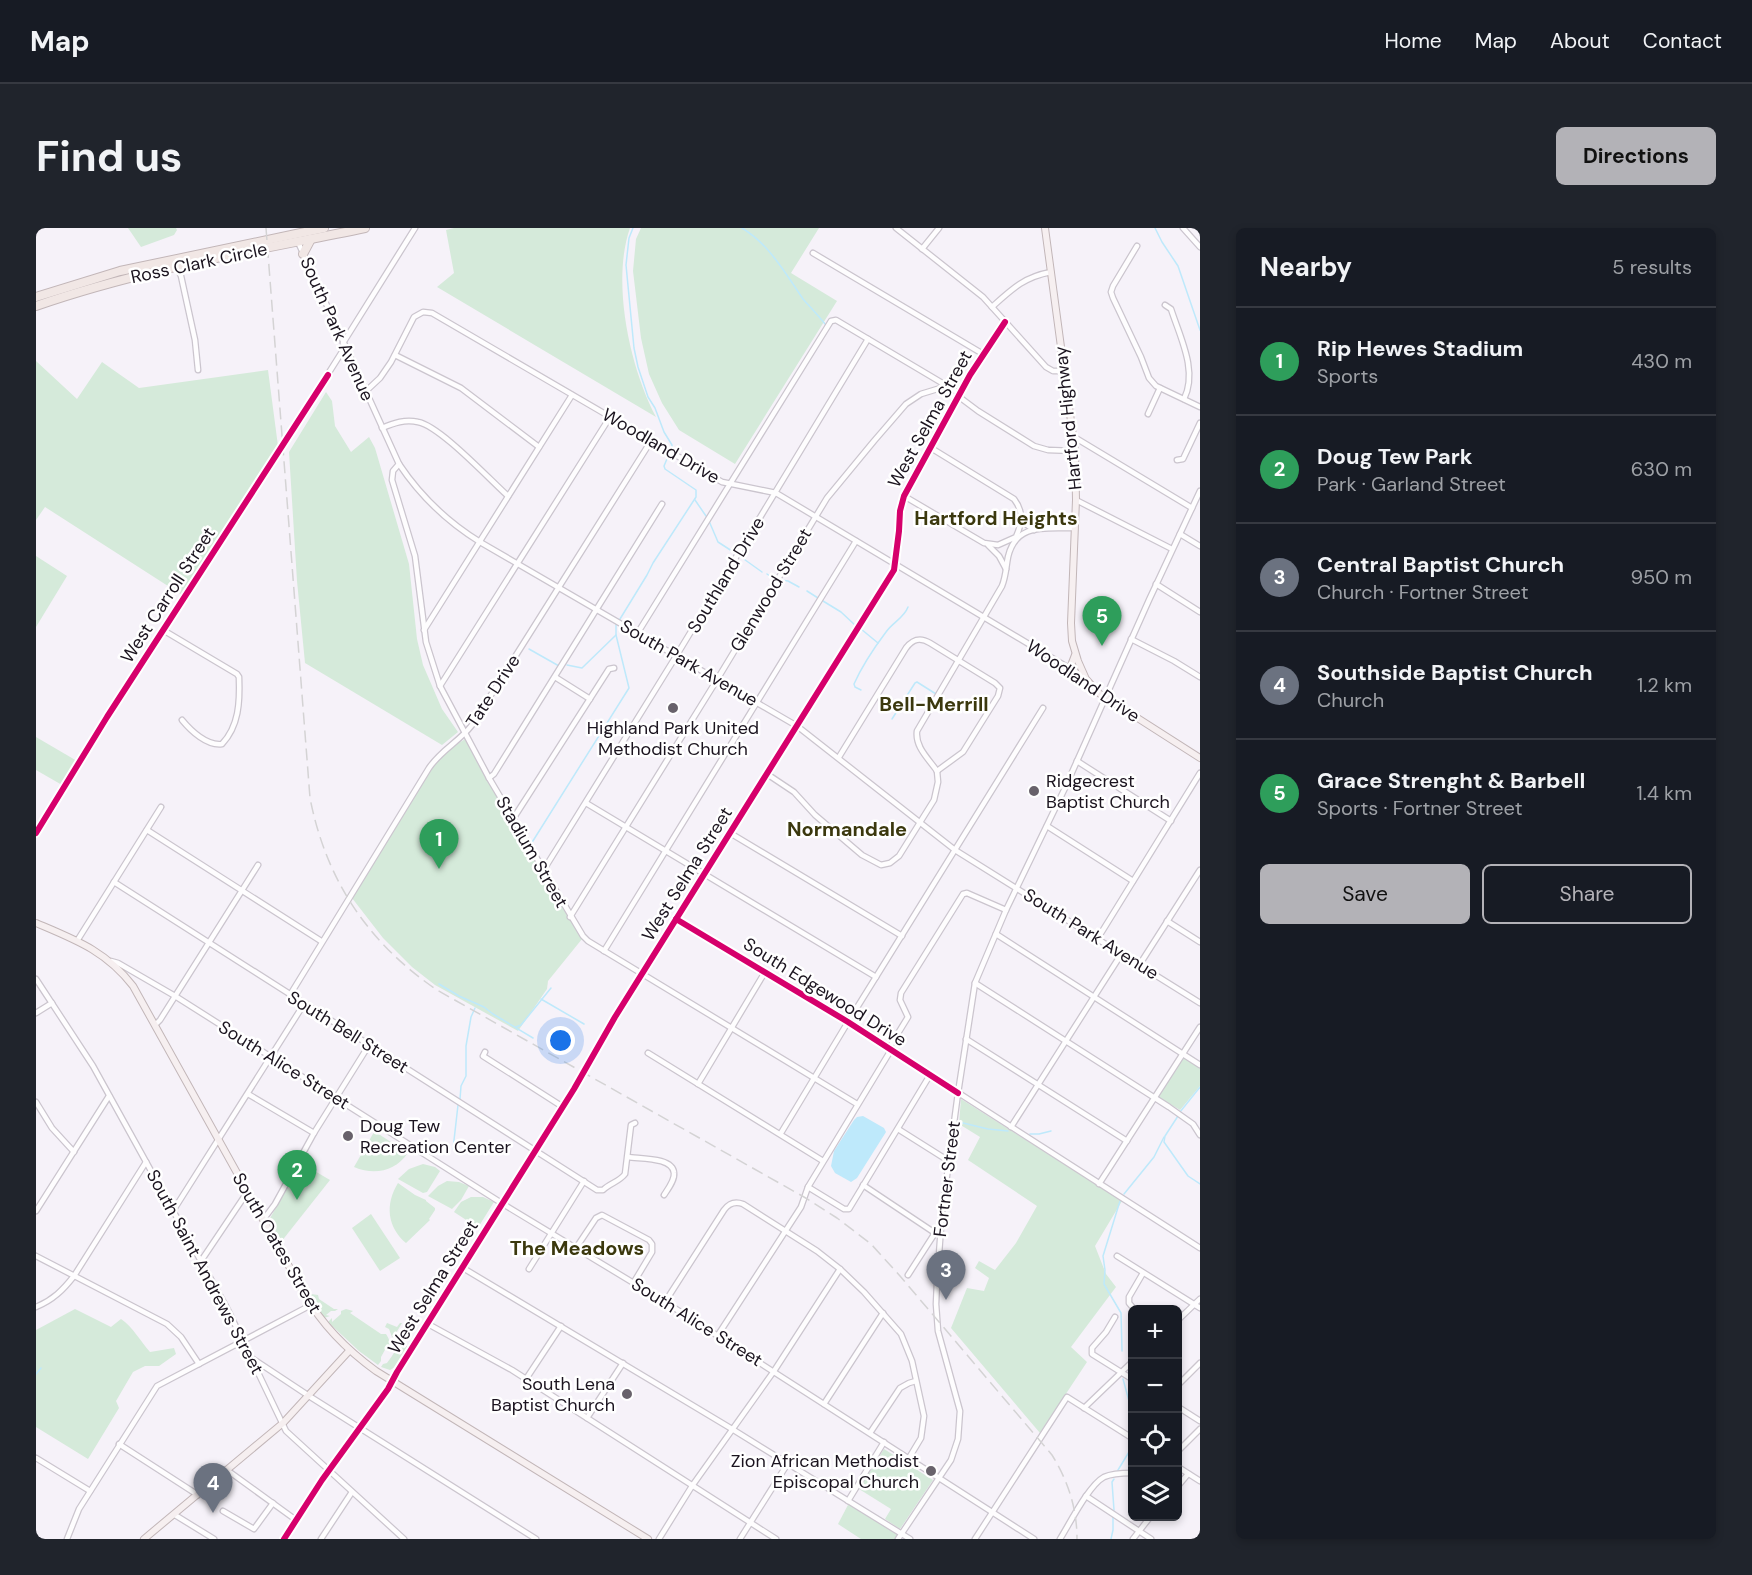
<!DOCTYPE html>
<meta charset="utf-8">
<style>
:root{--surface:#171b24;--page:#20242c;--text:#f1f3f6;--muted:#9ea1a6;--line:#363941;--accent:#b3b2b7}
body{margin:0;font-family:"DM Sans",sans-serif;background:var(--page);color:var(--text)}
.controls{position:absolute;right:18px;bottom:18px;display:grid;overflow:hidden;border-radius:9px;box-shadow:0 3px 9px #0003}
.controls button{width:54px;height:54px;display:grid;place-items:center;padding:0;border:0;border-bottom:2px solid var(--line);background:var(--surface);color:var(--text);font:30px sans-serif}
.you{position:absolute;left:525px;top:813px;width:21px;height:21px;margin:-15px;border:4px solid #fff;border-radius:50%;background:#1a73e8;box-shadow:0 0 0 9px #1a73e833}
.badge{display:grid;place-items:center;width:39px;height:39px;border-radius:50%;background:var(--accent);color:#fff;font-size:20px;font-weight:700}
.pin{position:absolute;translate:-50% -50px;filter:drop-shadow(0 2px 3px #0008)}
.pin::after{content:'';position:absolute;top:32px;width:21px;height:18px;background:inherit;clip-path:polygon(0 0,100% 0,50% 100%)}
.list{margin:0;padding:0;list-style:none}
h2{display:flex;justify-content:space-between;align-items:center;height:78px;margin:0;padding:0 24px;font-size:26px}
h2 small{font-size:20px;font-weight:400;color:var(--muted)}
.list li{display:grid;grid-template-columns:39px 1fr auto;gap:18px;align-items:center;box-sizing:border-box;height:108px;padding:0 24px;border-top:2px solid var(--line)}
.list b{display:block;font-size:22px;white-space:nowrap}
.list p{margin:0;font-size:20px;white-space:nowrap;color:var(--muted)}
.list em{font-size:20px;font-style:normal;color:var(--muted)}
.actions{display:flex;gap:12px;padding:18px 24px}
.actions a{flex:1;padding:14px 0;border:2px solid var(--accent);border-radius:9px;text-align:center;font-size:21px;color:var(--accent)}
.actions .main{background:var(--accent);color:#111}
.icon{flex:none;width:33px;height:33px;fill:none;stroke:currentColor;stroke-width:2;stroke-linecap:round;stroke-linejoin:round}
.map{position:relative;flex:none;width:1164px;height:1311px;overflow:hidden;border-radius:9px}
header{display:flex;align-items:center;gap:36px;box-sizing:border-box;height:84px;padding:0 30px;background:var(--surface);border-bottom:2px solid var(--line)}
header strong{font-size:28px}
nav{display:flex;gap:33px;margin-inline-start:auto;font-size:21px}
.intro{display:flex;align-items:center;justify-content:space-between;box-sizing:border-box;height:144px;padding:0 36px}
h1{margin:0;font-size:42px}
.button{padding:15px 27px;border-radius:9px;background:var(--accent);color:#111;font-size:21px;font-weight:700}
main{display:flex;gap:36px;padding:0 36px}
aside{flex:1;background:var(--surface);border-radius:9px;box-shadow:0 3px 9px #0003}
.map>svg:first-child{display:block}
.green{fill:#d5eada}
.water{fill:#bee9fb}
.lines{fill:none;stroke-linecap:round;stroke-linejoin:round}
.stream{stroke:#bee9fb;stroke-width:1.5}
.minor-casing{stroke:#cbc5ce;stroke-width:7}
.major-casing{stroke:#c2b6b8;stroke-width:8}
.highway-casing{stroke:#c2b6b8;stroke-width:10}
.minor{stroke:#fefdfe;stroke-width:4.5}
.major{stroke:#f6eff0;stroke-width:6}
.highway{stroke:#f1e7e5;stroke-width:8}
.rail{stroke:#d4d3d4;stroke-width:1.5;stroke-dasharray:12 6;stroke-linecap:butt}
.cycleway-casing{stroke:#fff;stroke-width:10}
.cycleway{stroke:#d6006c;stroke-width:6}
.poi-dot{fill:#68626b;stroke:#fff;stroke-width:2}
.labels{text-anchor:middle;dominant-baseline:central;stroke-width:5;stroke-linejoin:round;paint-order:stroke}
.street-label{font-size:18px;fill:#1b141f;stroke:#fff}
.poi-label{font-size:18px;fill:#1b141f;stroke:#fff;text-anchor:start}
.neighbourhood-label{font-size:20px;font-weight:bold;fill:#3b380e;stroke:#fff}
</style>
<header>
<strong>Map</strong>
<nav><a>Home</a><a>Map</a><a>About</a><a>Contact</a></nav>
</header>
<div class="intro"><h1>Find us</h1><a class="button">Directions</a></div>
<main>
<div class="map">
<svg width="1164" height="1311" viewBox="0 0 1164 1311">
<rect width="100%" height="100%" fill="#f6f2f9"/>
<g class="green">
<path d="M92,0H140L141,2L138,7L105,19Z"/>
<path d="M418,0H594C575,54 594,140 620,189L401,59L418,45L410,2Z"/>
<path d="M605,0H783L755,45L801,73L699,236L643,202L626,175L613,146L605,110L597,43L600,11Z"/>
<path d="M0,133L41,171L66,134L103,160L232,142L242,218L146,367L9,279L0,292Z"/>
<path d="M290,164L296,173L299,198L315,224L333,209L339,220L373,336L381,411L387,437L406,481L422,504L406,517L269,435L261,353L253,224Z"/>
<path d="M0,328L31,348L0,399Z"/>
<path d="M0,509L41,533L26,557L0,542Z"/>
<path d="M429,511L546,711L512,753L511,761L482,803L399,757L376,739L347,710L316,670L399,536L414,521Z"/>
<path d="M1148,829L1164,839V858L1144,882L1122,869Z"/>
<path d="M925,871L1086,973L1059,1018L1070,1046L1080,1059L1035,1119L1051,1134L1004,1205L915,1100L931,1060L948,1063L953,1050L939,1040L943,1033L959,1042L980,1015L1001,978L932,932L944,909L923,896Z"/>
<path d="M338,904L341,905L372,925C359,943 339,948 318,939Z"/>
<path d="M265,935L294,952L245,1014L233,992Z"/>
<path d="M387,936L399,939L404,943L391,964L387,965L362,951L373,941Z"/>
<path d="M411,953L423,954L433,958L425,972L416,981L392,968L402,958Z"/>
<path d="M362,955L379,967L390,972V973L399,980V982L393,991L394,992L370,1015C351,999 349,976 362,955Z"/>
<path d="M435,969H447L458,974L443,998L441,999L418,984L425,974Z"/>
<path d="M335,986L364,1030L344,1043L316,1000Z"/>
<path d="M275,1066L282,1067L283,1071L298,1081H302L299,1083H295L290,1087L294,1088L288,1090L274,1069Z"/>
<path d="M39,1081L75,1099L85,1091C97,1099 104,1113 114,1124L138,1120L140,1126L123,1138H109L97,1144L80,1173L83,1180L52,1231L0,1199V1102Z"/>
<path d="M310,1081L317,1083L314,1085L345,1106H350C354,1112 355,1116 351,1123L350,1120L345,1129V1133L342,1137L323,1123L292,1094L296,1090V1094L305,1086V1083Z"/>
<path d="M351,1095L361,1099L364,1095H366L360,1105L362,1106V1112L372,1119L359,1139L354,1142L345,1139L347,1136L351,1135C357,1127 362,1121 360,1110L356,1109L353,1101L349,1099Z"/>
<path d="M848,1221L897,1252L864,1301L849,1291L855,1281L823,1261Z"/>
<path d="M813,1275L862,1306L860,1311H825L802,1296Z"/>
</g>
<path class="water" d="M827,888L848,900L850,904L821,950L815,954L799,945L795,938L798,923L818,892L821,889Z"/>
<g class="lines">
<g class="stream">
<path d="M597,0L593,10L590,37L598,120L602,139L612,169L619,180L628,204L636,217V221"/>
<path d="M706,0C733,16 750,46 767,71C774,79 782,87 789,96"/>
<path d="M1119,0L1126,14L1142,38L1164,102"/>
<path d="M659,272L670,288"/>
<path d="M673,293L682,314L699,325"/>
<path d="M705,329L726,344"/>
<path d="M731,346L738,351"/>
<path d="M745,352L752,353L763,359"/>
<path d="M771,363L782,370"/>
<path d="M787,373L805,384L820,398"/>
<path d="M584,391L611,347L617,335L660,269V262L629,241L628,238L633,226"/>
<path d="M825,401L842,415"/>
<path d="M493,421L523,438"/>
<path d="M531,437L546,440L580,407"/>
<path d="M825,462L819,459L818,456C826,438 838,420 850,404C857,394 868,390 872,379"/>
<path d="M843,469L862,480"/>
<path d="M856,491L879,455L881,454L900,466"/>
<path d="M495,616L593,460L580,407V397"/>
<path d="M491,625V622"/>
<path d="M403,756L423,768L448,779L457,786L497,810"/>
<path d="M505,771L548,796"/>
<path d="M480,799L485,797L515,760"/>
<path d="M424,871L425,858L430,848V818L435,789L439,780"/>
<path d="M1144,884L1164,859"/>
<path d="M1142,888L1129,908L1128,914L1152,948L1164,956"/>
<path d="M923,894L952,901L972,903"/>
<path d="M994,906H1003L1015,903"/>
<path d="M417,921L422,877"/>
<path d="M1088,966L1118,929L1128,909"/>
<path d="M1084,973L1067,1028L1069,1042L1068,1056L1085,1085L1086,1123"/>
<path d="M0,1146L5,1140"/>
<path d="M1087,1151L1096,1184L1095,1196"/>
<path d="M1082,1242L1096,1219"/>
<path d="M1078,1251L1076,1254L1078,1282"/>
<path d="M1075,1311L1077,1302V1289"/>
</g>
<g class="minor-casing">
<g id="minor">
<path d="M860,0L947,69L1010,139L1017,143H1029"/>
<path d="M1147,0L1164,19"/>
<path d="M262,14L363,236C385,269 410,293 444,314L761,498L919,622L1164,775"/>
<path d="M1101,18L1077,58L1075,64L1077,70L1105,129L1113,150L1120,158L1164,179"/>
<path d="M886,21L903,0"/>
<path d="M777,25L947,126"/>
<path d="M141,39L145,48L159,112L162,142"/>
<path d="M1129,77L1135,81C1144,109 1162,143 1148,171"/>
<path d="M956,79C976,61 988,49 1015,44"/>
<path d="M307,115L379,0"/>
<path d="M359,127L425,160L503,219"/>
<path d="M329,164L344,150L355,134L378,89L387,84L396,85L686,254L740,265L1048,449"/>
<path d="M922,168L942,183L998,218L1012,222L1039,223"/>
<path d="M1112,186L1124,160"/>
<path d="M346,200C358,195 369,191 382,194C404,198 453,251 472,268"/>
<path d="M1038,209L1156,280"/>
<path d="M1141,232L1147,231L1164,195"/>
<path d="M363,236L357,243L356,252L379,328L390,414L404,458L453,550L547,708L552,713L821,876"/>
<path d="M868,268L948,315L962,317L980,309C986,295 988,284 978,271L895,220"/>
<path d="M1040,272L1136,321"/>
<path d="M986,291L991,297L998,302"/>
<path d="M1144,306L1164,318"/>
<path d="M952,317L963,328L970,341"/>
<path d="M1120,356L1164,384"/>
<path d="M127,402L201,446L203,449C204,474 203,498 186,516C171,518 155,503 146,492"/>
<path d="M388,402L536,167"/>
<path d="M601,406L795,93L800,92L923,165"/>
<path d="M1095,411L1138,433L1164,449"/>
<path d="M519,449L554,471"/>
<path d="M404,458L574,189"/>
<path d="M803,529L870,420C877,411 884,409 894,415L959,455L964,460L962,468L927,524L901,543"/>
<path d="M1041,533L1135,593"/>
<path d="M901,543C892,530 879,519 881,503L966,358C970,348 970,339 972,329C980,294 1010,301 1039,300"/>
<path d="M731,546L758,564L779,587L826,627L845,637L854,635L863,628L898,572L902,554L901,543"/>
<path d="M453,550L458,546L626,276"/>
<path d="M550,575L840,749"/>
<path d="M477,591L573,441L578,440"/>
<path d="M1011,598L1097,653"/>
<path d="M111,602L285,713"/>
<path d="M0,605L71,489L246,219L309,119"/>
<path d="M694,605L866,708"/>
<path d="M507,643L642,425L832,111"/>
<path d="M78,654L561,962H567C574,955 583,954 589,946L595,897L599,895"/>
<path d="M534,689L679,455L791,270L838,213L870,176L885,166L908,159L910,157"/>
<path d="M640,691L812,794L1164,1020"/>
<path d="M1131,693L1164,714"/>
<path d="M960,706L1164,837"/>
<path d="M1062,710L1164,545"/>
<path d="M41,713L125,579"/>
<path d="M568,723L820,313"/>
<path d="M75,733L82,735L139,768L467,976L629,1074L998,1311"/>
<path d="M1104,736L1164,642"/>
<path d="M0,751L57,838L192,1082L250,1203L368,1311"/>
<path d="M939,755L1133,879L1157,896L1164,907"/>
<path d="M254,767L393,540C406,521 423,514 436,497L615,213"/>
<path d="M0,785L16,775"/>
<path d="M120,796L124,792L222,637"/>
<path d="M930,811L1091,913"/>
<path d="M853,820L872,789L864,772L865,765L927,666L931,665L970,682"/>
<path d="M449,824L447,828L527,879"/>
<path d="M612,825L787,933"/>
<path d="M662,856L729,744"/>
<path d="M212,866L278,905"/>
<path d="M0,874L16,900L38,924"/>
<path d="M975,899L1086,725"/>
<path d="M862,901L908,930L913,931"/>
<path d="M745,905L812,794L1007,480"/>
<path d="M592,929C604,931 637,929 638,945C639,952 632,961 628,967"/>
<path d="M1063,956L1164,799"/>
<path d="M827,957L899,1005"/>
<path d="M772,959L808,981H813L894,847"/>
<path d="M0,983L73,868"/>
<path d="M137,983L268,776"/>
<path d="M227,992L239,976L278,905L333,817"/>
<path d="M540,1020L560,990L566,987L613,1012L616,1016V1024L598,1054"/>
<path d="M0,1028L131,1096L145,1109L163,1136"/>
<path d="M1081,1028L1164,1080"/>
<path d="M165,1033L208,969L213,966"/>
<path d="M427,1040L696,1201L874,1311"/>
<path d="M493,1041L548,953"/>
<path d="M872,1047L899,1005"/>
<path d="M629,1074L688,982C693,975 699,973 707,976L781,1023L804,1041L828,1064L865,1106L876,1133L888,1188L885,1210L873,1230"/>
<path d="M0,1079C17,1072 27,1062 38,1048L110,934"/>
<path d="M1098,1081L1093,1075V1069L1107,1045"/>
<path d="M1079,1089L1070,1104L1056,1120V1126L1096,1151"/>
<path d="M1142,1092L1164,1071"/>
<path d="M392,1096L476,1142L740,1311"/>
<path d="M682,1107L765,979L772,959L855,822"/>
<path d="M217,1131L273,1168L500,1311"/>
<path d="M490,1151L525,1098"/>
<path d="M1142,1157L1164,1135"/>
<path d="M788,1176L847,1085"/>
<path d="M1142,1179L1164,1193"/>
<path d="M1048,1180L1096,1134"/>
<path d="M551,1190L587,1135"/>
<path d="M834,1205L864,1160L873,1155L880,1153"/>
<path d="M83,1216L162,1267"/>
<path d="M1142,1223L1164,1201"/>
<path d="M0,1230L54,1263"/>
<path d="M1142,1239L1164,1253"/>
<path d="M191,1242L260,1292"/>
<path d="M1142,1258L1152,1246"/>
<path d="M1050,1268L1115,1311"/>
<path d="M812,1273L848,1214"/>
<path d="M187,1283L218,1301L237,1275"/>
<path d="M139,1287L178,1311"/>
<path d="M31,1311L43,1281L121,1158L275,1077"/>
<path d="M248,1311L286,1252L352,1161L361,1144L538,861L579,789L858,342L863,303L864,283L868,268L934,147L969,94"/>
<path d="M285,1311L316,1264"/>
<path d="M623,1311L656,1258L738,1143L804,1041"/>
<path d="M704,1311L752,1235"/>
<path d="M862,1311L915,1232L922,1211L924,1183L902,1103L900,1076L901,1054L906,985L922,865L939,755L970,682L1029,560L1113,372L1164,263"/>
<path d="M939,1311L1031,1169L1096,1210"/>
<path d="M1024,1311C1034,1295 1053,1257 1068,1249C1077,1245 1087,1245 1096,1245"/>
<path d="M1097,1311L1115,1288"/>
</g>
</g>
<g class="major-casing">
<g id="major">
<path d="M1009,0L1039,223L1040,272L1035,395L1036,413L1042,433L1050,451L1059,461L1064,466L1164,530"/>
<path d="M1034,440L1039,427"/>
<path d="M0,695C40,712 70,723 97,758L269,1067C287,1098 311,1122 340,1143L612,1311"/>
<path d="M108,1311L247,1195L313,1123"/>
</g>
</g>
<g class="highway-casing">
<g id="highway">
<path d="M267,26L275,11"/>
<path d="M0,69L84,43L288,0"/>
<path d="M0,78C106,41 218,23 329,0"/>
</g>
</g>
<use href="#minor" class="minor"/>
<use href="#major" class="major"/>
<use href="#highway" class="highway"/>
<path class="rail" d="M230,0L274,570C290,652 332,715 401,762L768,969L801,990L835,1016L864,1048L1016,1227C1032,1253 1041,1280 1041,1311"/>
<g class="cycleway-casing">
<g id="cycleway">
<path d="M0,605L71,489L292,147"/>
<path d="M640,691L812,794L922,865"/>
<path d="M248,1311L286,1252L352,1161L361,1144L538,861L579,789L858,342L863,303L864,283L868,268L934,147L969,94"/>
</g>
</g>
<use href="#cycleway" class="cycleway"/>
</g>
<g class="poi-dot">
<circle cx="637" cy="480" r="6"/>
<circle cx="998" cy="563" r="6"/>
<circle cx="312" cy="908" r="6"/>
<circle cx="591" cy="1166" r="6"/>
<circle cx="895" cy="1243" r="6"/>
</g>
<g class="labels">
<g class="street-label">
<text transform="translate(163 35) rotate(-12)">Ross Clark Circle</text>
<text transform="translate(301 101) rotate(66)">South Park Avenue</text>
<text transform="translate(1032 190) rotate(-96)">Hartford Highway</text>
<text transform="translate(894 191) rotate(-61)">West Selma Street</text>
<text transform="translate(625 218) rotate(30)">Woodland Drive</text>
<text transform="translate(690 347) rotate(-59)">Southland Drive</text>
<text transform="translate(735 362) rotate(-59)">Glenwood Street</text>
<text transform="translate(132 367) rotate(-57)">West Carroll Street</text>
<text transform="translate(653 435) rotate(30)">South Park Avenue</text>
<text transform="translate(1047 453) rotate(34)">Woodland Drive</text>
<text transform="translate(457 463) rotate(-57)">Tate Drive</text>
<text transform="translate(496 624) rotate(60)">Stadium Street</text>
<text transform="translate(651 646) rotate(-58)">West Selma Street</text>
<text transform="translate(1055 706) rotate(32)">South Park Avenue</text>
<text transform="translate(789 764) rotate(32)">South Edgewood Drive</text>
<text transform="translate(312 804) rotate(32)">South Bell Street</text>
<text transform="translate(248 837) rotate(32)">South Alice Street</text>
<text transform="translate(911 951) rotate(-83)">Fortner Street</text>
<text transform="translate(241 1015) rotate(60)">South Oates Street</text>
<text transform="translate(169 1044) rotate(62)">South Saint Andrews Street</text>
<text transform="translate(397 1059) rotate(-58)">West Selma Street</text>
<text transform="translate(661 1094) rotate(32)">South Alice Street</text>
</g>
<g class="poi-label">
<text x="637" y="500" text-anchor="middle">Highland Park United<tspan x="637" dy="21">Methodist Church</tspan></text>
<text x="1010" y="553">Ridgecrest<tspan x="1010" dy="21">Baptist Church</tspan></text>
<text x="324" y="898">Doug Tew<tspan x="324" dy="21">Recreation Center</tspan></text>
<text x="579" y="1156" text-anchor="end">South Lena<tspan x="579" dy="21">Baptist Church</tspan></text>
<text x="883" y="1233" text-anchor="end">Zion African Methodist<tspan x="883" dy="21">Episcopal Church</tspan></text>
</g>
<g class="neighbourhood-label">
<text x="960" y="290">Hartford Heights</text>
<text x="898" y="476">Bell-Merrill</text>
<text x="811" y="601">Normandale</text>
<text x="541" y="1020">The Meadows</text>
</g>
</g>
</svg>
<div class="controls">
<button>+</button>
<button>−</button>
<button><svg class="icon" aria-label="locate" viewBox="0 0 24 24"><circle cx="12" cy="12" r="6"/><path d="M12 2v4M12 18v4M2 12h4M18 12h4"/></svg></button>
<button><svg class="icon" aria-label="layers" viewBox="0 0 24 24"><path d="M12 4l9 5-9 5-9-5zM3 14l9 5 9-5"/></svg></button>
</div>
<div class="you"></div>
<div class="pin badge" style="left:403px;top:641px;background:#2e9e5b">1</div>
<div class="pin badge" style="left:261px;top:972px;background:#2e9e5b">2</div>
<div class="pin badge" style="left:910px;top:1072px;background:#6b7280">3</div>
<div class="pin badge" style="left:177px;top:1285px;background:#6b7280">4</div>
<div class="pin badge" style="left:1066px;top:418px;background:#2e9e5b">5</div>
</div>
<aside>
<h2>Nearby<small>5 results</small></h2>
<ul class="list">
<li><span class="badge" style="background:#2e9e5b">1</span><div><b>Rip Hewes Stadium</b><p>Sports</p></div><em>430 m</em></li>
<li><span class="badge" style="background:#2e9e5b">2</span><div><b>Doug Tew Park</b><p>Park · Garland Street</p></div><em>630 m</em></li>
<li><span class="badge" style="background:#6b7280">3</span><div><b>Central Baptist Church</b><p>Church · Fortner Street</p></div><em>950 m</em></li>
<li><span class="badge" style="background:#6b7280">4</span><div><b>Southside Baptist Church</b><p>Church</p></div><em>1.2 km</em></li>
<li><span class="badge" style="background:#2e9e5b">5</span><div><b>Grace Strenght &amp; Barbell</b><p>Sports · Fortner Street</p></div><em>1.4 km</em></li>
</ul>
<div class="actions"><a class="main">Save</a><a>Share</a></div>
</aside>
</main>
